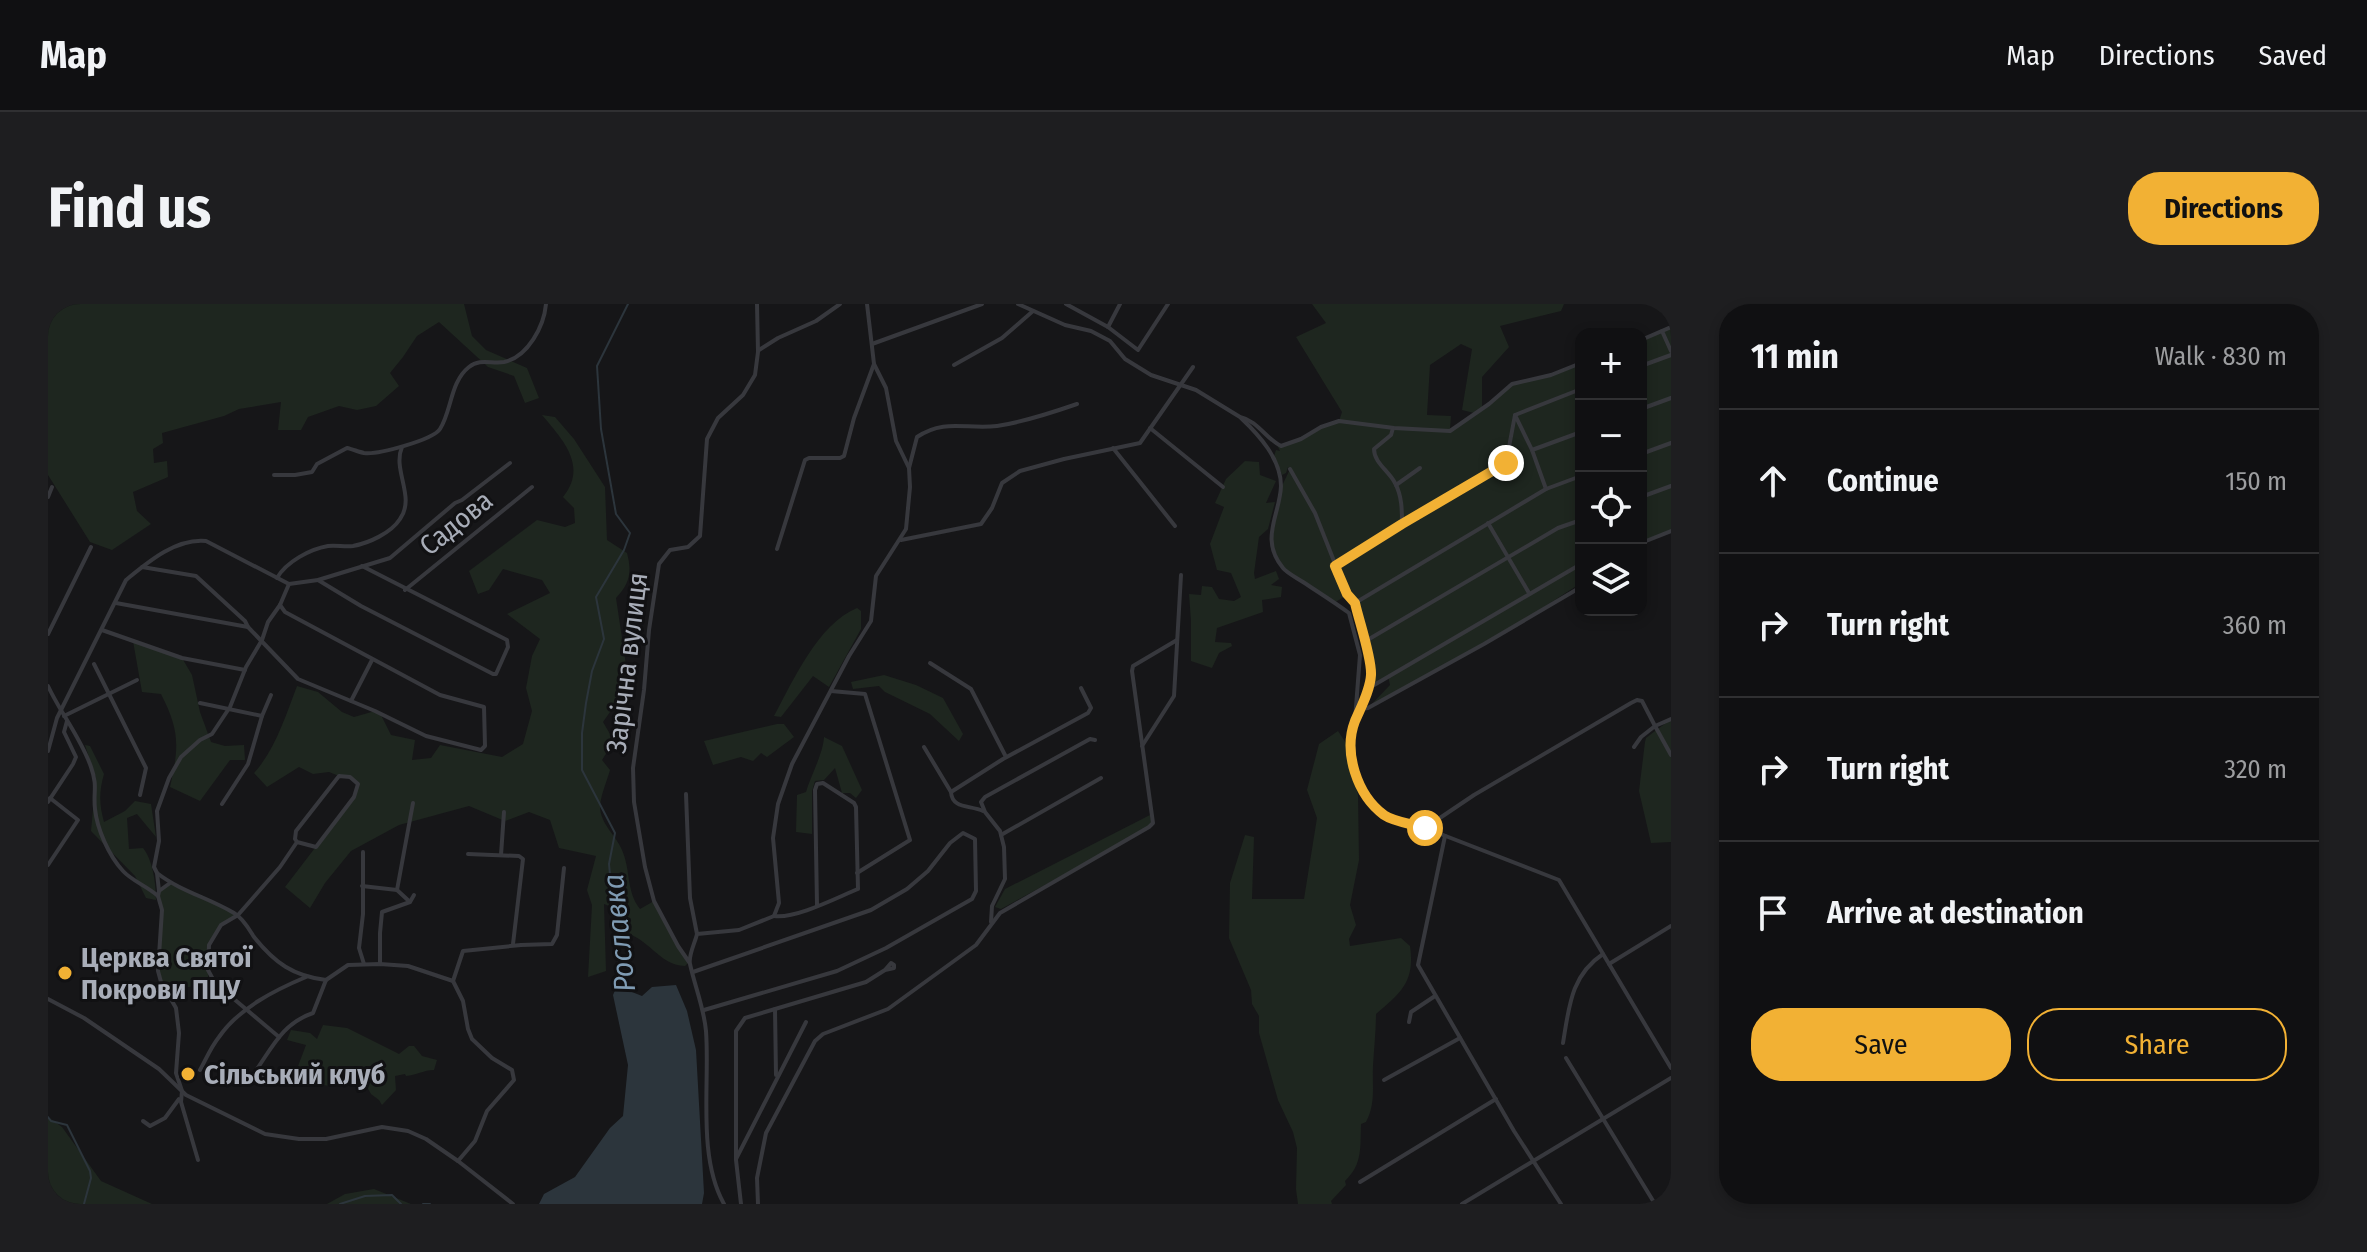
<!DOCTYPE html>
<meta charset="utf-8">
<style>
:root{--surface:#101012;--page:#1e1e20;--text:#f1f3f6;--muted:#9c9d9f;--line:#303032;--accent:#f2b134}
body{margin:0;font-family:"Fira Sans Condensed",sans-serif;background:var(--page);color:var(--text)}
.controls{position:absolute;right:24px;top:24px;display:grid;overflow:hidden;border-radius:16px;box-shadow:0 4px 12px #0003}
.controls button{width:72px;height:72px;display:grid;place-items:center;padding:0;border:0;border-bottom:2px solid var(--line);background:var(--surface);color:var(--text);font:40px sans-serif}
.stop{position:absolute;width:24px;height:24px;margin:-18px;border:6px solid #f2b134;border-radius:50%;background:#fff}
.stop.end{background:#f2b134;border-color:#fff;box-shadow:0 2px 8px #0008}
.list{margin:0;padding:0;list-style:none}
h2{display:flex;justify-content:space-between;align-items:center;height:104px;margin:0;padding:0 32px;font-size:34px}
h2 small{font-size:26px;font-weight:400;color:var(--muted)}
.list li{display:grid;grid-template-columns:52px 1fr auto;gap:24px;align-items:center;box-sizing:border-box;height:144px;padding:0 32px;border-top:2px solid var(--line)}
.list b{display:block;font-size:30px;white-space:nowrap}
.list em{font-size:26px;font-style:normal;color:var(--muted)}
.actions{display:flex;gap:16px;padding:24px 32px}
.actions a{flex:1;padding:18px 0;border:2px solid var(--accent);border-radius:32px;text-align:center;font-size:28px;color:var(--accent)}
.actions .main{background:var(--accent);color:#111}
.icon{flex:none;width:44px;height:44px;fill:none;stroke:currentColor;stroke-width:2;stroke-linecap:round;stroke-linejoin:round}
.map{position:relative;flex:none;width:1623px;height:900px;overflow:hidden;border-radius:32px}
header{display:flex;align-items:center;gap:48px;box-sizing:border-box;height:112px;padding:0 40px;background:var(--surface);border-bottom:2px solid var(--line)}
header strong{font-size:38px}
nav{display:flex;gap:44px;margin-inline-start:auto;font-size:28px}
.intro{display:flex;align-items:center;justify-content:space-between;box-sizing:border-box;height:192px;padding:0 48px}
h1{margin:0;font-size:56px}
.button{padding:20px 36px;border-radius:32px;background:var(--accent);color:#111;font-size:28px;font-weight:700}
main{display:flex;gap:48px;padding:0 48px}
aside{flex:1;background:var(--surface);border-radius:32px;box-shadow:0 4px 12px #0003}
.map>svg:first-child{display:block}
.green{fill:#1e261f;fill-rule:evenodd}
.water{fill:#2c353c}
.lines{fill:none;stroke-linecap:round;stroke-linejoin:round}
.stream{stroke:#2c353c;stroke-width:2}
.minor{stroke:#37383d;stroke-width:4}
.route{stroke:#f2b134;stroke-width:10}
.poi-dot{fill:#f2b134;stroke:#111113;stroke-width:3}
.labels{text-anchor:middle;dominant-baseline:central;stroke-width:6;stroke-linejoin:round;paint-order:stroke}
.street-label{font-size:28px;fill:#a8adb8;stroke:#111113}
.poi-label{font-size:28px;font-weight:bold;fill:#a8adb8;stroke:#111113;text-anchor:start}
.water-label{font-size:30px;font-style:italic;fill:#7f9bb3;stroke:#111113}
</style>
<header>
<strong>Map</strong>
<nav><a>Map</a><a>Directions</a><a>Saved</a></nav>
</header>
<div class="intro"><h1>Find us</h1><a class="button">Directions</a></div>
<main>
<div class="map">
<svg width="1623" height="900" viewBox="0 0 1623 900">
<rect width="100%" height="100%" fill="#161618"/>
<g class="green">
<path d="M0,0H416L424,32L438,46L479,64L491,94L477,99L466,72L440,63L391,18L369,32L355,53L342,69L351,82L328,102L309,106L291,102L260,113L253,126H230L233,98L191,105L176,112L114,129L115,139L105,145L106,159L119,157L120,173L85,188L89,207L103,220L64,246L42,238L0,171Z"/>
<path d="M1264,0H1516L1513,7L1452,22L1461,43L1434,73V104L1464,80L1503,71L1533,59V279L1482,312L1320,404L1342,381L1340,372L1328,379L1322,377L1323,367L1307,299L1299,291L1286,299L1235,265L1223,242L1233,184L1242,165L1240,163L1238,169L1234,171L1226,152L1228,146L1232,147L1229,141H1236L1273,123L1291,117L1294,108L1248,33L1278,19ZM1413,40L1424,45L1414,106L1426,109L1402,125L1403,112L1379,111L1382,61Z"/>
<path d="M1623,23V227L1593,239V36Z"/>
<path d="M494,111L507,113L526,135L557,183L559,236L579,249C584,268 582,279 568,294L581,381L555,418L566,437L554,456L562,466C559,477 553,490 552,502C552,520 568,531 574,546C583,567 578,587 592,605L606,597L641,658L637,662C610,661 601,633 574,628L572,606L556,600L558,667L540,673L544,601L539,586L548,552L511,544L502,516L481,508L457,517L421,502L351,521L303,547L277,579L262,604L237,583L306,493L310,480L302,473L291,472L281,468L265,470L251,463L219,483L206,469C227,446 238,411 249,382L270,388L294,408L306,413L327,407L332,409L343,431L367,436L364,456L383,454L392,441L454,453L475,440L484,407L478,384L484,352L492,335L459,310L502,289L494,276L455,265L441,286L430,290L421,267L489,216L517,223L527,219L526,204L515,193C540,162 515,136 494,111Z"/>
<path d="M1197,157L1211,158L1212,171L1228,177L1218,199L1227,198L1220,225L1211,233L1206,269L1207,275L1228,267L1231,275L1223,281L1234,283L1233,293L1214,296L1215,308L1169,324L1167,338L1183,339L1184,342L1171,349L1164,364L1143,357V317L1141,290L1153,291L1154,282L1164,283L1171,295L1186,297L1193,293L1183,269L1169,266L1162,240L1176,203L1167,199L1178,175Z"/>
<path d="M809,304L813,307V325L781,383L765,372L733,413L726,412C745,377 770,320 809,304Z"/>
<path d="M85,337L134,354L144,371L152,408L163,438L177,442L196,441L197,456H182L152,497L122,483C131,443 132,427 113,390L94,388Z"/>
<path d="M836,371L868,381L895,394L915,430L911,437L882,410L837,388L831,382L805,385L803,378Z"/>
<path d="M1623,415V538L1603,539L1591,487L1597,438L1598,434Z"/>
<path d="M729,420H736L746,433L719,453L713,449L705,457L693,453L665,461L656,437Z"/>
<path d="M1290,427L1298,439L1310,491L1311,556L1302,601L1308,621L1301,635L1302,642L1353,634L1362,642C1367,677 1354,688 1328,710C1328,727 1326,744 1325,762C1324,782 1328,799 1318,818L1313,820C1312,843 1315,860 1297,877L1298,881L1283,897L1284,900H1250L1248,885L1249,844L1245,828L1230,796L1211,729V712L1204,700L1203,686L1181,634L1182,579L1197,531L1206,533L1204,595H1256L1269,514L1259,486L1271,440Z"/>
<path d="M776,433L794,442L814,486L808,494L802,489H794L787,464L776,476L767,477L764,487V530L748,528L749,491L758,488C763,471 775,450 776,433Z"/>
<path d="M37,441L42,442L56,470C51,487 51,500 56,518L77,507L87,497L103,500L108,533L89,510L79,514L81,545L95,544C105,556 108,580 108,596L98,594L87,572L43,527L48,474Z"/>
<path d="M1102,511L1105,522L953,605L947,603L957,585Z"/>
<path d="M122,579L190,611C157,630 161,646 160,681L131,684L122,692L113,678L110,667L114,606L111,587Z"/>
<path d="M275,721L299,724L351,750L361,742H366L374,752L389,756L386,766C376,766 368,771 358,772L357,770L347,772L348,786L334,801L331,796L323,790L314,774L296,782L294,778L284,782L244,778L258,741L239,736L243,726L262,729L269,735Z"/>
<path d="M0,813L14,823L53,877L104,900H0Z"/>
<path d="M326,885L363,900H279L297,890Z"/>
</g>
<path class="water" d="M628,681L639,707L648,746L656,889L654,900H491L496,890L527,873L562,824L575,812L580,761L565,691L569,682L594,692L604,683Z"/>
<g class="lines">
<g class="stream">
<path d="M578,687L571,665L561,560L567,529L534,466V429L538,399L544,367L556,335L548,293L576,246L582,229L568,210L553,125L549,62L580,0"/>
<path d="M0,813L3,817L19,821L42,867L43,874L36,900"/>
<path d="M292,900L317,892L344,891L353,900"/>
<path d="M375,900H382"/>
</g>
<g class="minor">
<path d="M970,0L1017,21L1043,27L1062,37L1077,55L1103,71L1148,86L1192,113C1210,117 1217,134 1233,142L1253,135L1273,123L1291,117L1346,124L1402,127L1441,100L1464,80L1503,71L1533,59"/>
<path d="M1018,0L1060,23L1090,46L1120,0"/>
<path d="M1060,23L1072,0"/>
<path d="M1614,27L1623,47"/>
<path d="M1593,36L1623,23"/>
<path d="M824,40L934,0"/>
<path d="M711,46L730,34L768,17L792,0"/>
<path d="M906,61L954,34L985,7"/>
<path d="M1593,62L1623,51"/>
<path d="M1593,105L1623,94"/>
<path d="M1467,111L1484,146L1498,185"/>
<path d="M1193,114C1211,131 1233,155 1233,182C1232,211 1211,235 1235,264C1239,269 1249,274 1255,278C1270,288 1286,298 1301,309L1312,351L1307,416"/>
<path d="M1102,124L1175,183"/>
<path d="M1345,124L1343,131L1326,145C1326,159 1341,167 1347,179C1354,192 1354,206 1354,220"/>
<path d="M1065,144L1127,222"/>
<path d="M1484,146L1533,128"/>
<path d="M1593,150L1623,139"/>
<path d="M861,164L869,133C897,114 919,126 949,122C976,118 1003,109 1029,100"/>
<path d="M1242,165L1267,209L1299,290L1307,299L1323,367L1313,405L1307,418L1302,444L1316,491L1337,513L1377,524L1511,576L1623,764"/>
<path d="M226,171H247L264,168L269,160L299,144C304,145 311,148 316,149C329,151 385,136 392,125C404,106 402,78 421,63C432,54 443,60 456,58C480,53 496,22 498,0"/>
<path d="M1348,181L1372,164"/>
<path d="M0,193L4,183"/>
<path d="M1593,193L1623,182"/>
<path d="M1440,219L1481,289"/>
<path d="M853,236L933,220L944,204L954,179L972,167L1016,155L1092,139L1145,63"/>
<path d="M1593,239L1623,227"/>
<path d="M729,245L757,156L761,154H792L796,152L806,114L826,60"/>
<path d="M1287,262L1354,220L1458,159L1467,111L1533,85"/>
<path d="M94,263L148,272L197,317L200,323L250,375L327,407L378,432L433,446L437,442L436,403L392,391L237,308L232,301"/>
<path d="M229,274C238,258 262,245 280,242C288,241 297,243 305,242C321,239 343,229 352,215C368,193 344,166 354,143"/>
<path d="M270,276L313,302L445,370H448L460,343L459,336L314,262"/>
<path d="M357,286L484,183"/>
<path d="M68,299L200,323"/>
<path d="M1307,299L1498,185L1533,172"/>
<path d="M54,326L134,354L197,366"/>
<path d="M0,330L43,243"/>
<path d="M1316,338L1510,224L1533,216"/>
<path d="M882,359L923,385L958,453"/>
<path d="M46,360L98,464L92,491"/>
<path d="M0,382C13,410 33,434 43,463C50,483 45,487 47,505C49,525 61,552 75,567C84,577 99,582 110,592"/>
<path d="M1321,384L1533,260"/>
<path d="M783,387L817,390L862,536L809,569"/>
<path d="M303,397L324,356"/>
<path d="M152,399L214,412L223,391"/>
<path d="M1313,405L1320,404L1436,340L1533,283"/>
<path d="M16,412L89,376"/>
<path d="M1094,442L1126,392L1133,271"/>
<path d="M876,443L903,488"/>
<path d="M1586,443L1593,433L1607,422L1623,451"/>
<path d="M0,447L9,414L78,276C100,258 128,234 158,237L241,280"/>
<path d="M638,490L642,594L649,630"/>
<path d="M0,498L25,460L28,453L16,428L19,417"/>
<path d="M174,500L200,460L214,412"/>
<path d="M935,507C922,501 904,505 903,488L955,455L1040,409L1043,404L1033,384"/>
<path d="M1377,524L1426,491L1583,399L1589,396L1594,397L1607,422L1623,415"/>
<path d="M953,531L1053,474"/>
<path d="M1397,532L1370,661L1466,827L1513,900"/>
<path d="M315,548V610L311,644L316,660"/>
<path d="M420,550L471,552L475,555L465,640"/>
<path d="M453,551L456,508"/>
<path d="M0,561L30,516L2,494"/>
<path d="M109,569C132,587 161,594 186,609C195,614 201,625 206,633C227,659 245,672 278,676L300,661L332,660L360,662L405,677L415,697L420,725L424,735L444,754L464,766L466,776L439,807L427,837L410,857"/>
<path d="M122,579L111,587L110,592L114,606L110,667L113,678L128,704L131,729L128,769L134,787L133,798L150,856"/>
<path d="M314,582L349,586"/>
<path d="M111,587L109,569L106,563L111,537L109,507L121,474L133,453L152,436L164,430L182,403L198,363L214,336L220,318L232,301L241,280L270,276L342,254L407,199L414,196L462,159"/>
<path d="M362,598L349,586L365,499"/>
<path d="M726,612C748,615 788,594 810,585L808,503L806,499L775,479L769,480L767,486L769,601"/>
<path d="M943,618L944,602L957,575L956,543L952,527L937,508L933,498L937,493L1042,435L1047,436"/>
<path d="M641,658L630,642L606,597L597,563L586,498L585,464L596,386L601,326L611,260L622,246L640,243L652,232L659,135L670,114L695,91L707,71L710,48L709,0"/>
<path d="M332,660V629L334,608L362,598L366,591"/>
<path d="M1561,660L1623,622"/>
<path d="M645,668L823,606L859,585L880,567L902,539L915,529L927,535L928,587L924,595L838,644L789,667L656,706"/>
<path d="M405,677L415,647L473,641L504,640L509,631L516,564"/>
<path d="M0,695L36,714L111,765L138,791L217,830L251,835H278L334,823L360,827L378,835L410,857L465,900"/>
<path d="M727,705L728,771"/>
<path d="M1361,718L1363,708L1387,692"/>
<path d="M231,733L167,679L160,666L161,641L173,621L190,611L232,563L249,538L268,543L306,493L310,480L302,473L291,472L248,527L247,535L249,538"/>
<path d="M1515,739C1521,703 1523,671 1555,650"/>
<path d="M1518,754L1607,900"/>
<path d="M152,766C158,755 163,743 171,733C191,704 227,686 258,673"/>
<path d="M1336,776L1412,734"/>
<path d="M245,781L210,770L209,765C226,740 236,719 265,709L278,676"/>
<path d="M95,817L102,822L117,814L131,795"/>
<path d="M688,855L758,718"/>
<path d="M1312,878L1448,795"/>
<path d="M676,900C649,852 662,780 658,727C656,704 647,683 642,660C640,652 647,639 649,630L691,626L726,612L731,599L725,534L730,500L744,460L801,352L823,317L828,272L858,225L862,183L861,164L848,137L838,84L826,60L819,0"/>
<path d="M693,900L688,856V727L697,714L818,678L837,666L846,664V661L843,659L837,666"/>
<path d="M710,900L709,874L718,829L767,737L775,730L840,705L928,641L952,609L1101,523L1105,519L1084,367L1085,362L1129,336"/>
<path d="M1414,900L1623,774"/>
</g>
</g>
<g class="lines">
<path class="route" d="M1377,524C1365,520 1346,518 1336,511C1309,491 1295,448 1307,417C1313,403 1322,387 1323,371C1324,354 1311,317 1307,299L1299,290L1287,262L1354,220L1458,159"/>
</g>
<g class="poi-dot">
<circle cx="17" cy="669" r="8"/>
<circle cx="140" cy="770" r="8"/>
</g>
<g class="labels">
<g class="street-label">
<text transform="translate(408 219) rotate(-39)">Садова</text>
<text transform="translate(579 359) rotate(-83)">Зарічна вулиця</text>
</g>
<g class="poi-label">
<text x="33" y="653">Церква Святої<tspan x="33" dy="32">Покрови ПЦУ</tspan></text>
<text x="156" y="770">Сільський клуб</text>
</g>
<g class="water-label">
<text transform="translate(571 629) rotate(-96)">Рославка</text>
</g>
</g>
</svg>
<div class="controls">
<button>+</button>
<button>−</button>
<button><svg class="icon" aria-label="locate" viewBox="0 0 24 24"><circle cx="12" cy="12" r="6"/><path d="M12 2v4M12 18v4M2 12h4M18 12h4"/></svg></button>
<button><svg class="icon" aria-label="layers" viewBox="0 0 24 24"><path d="M12 4l9 5-9 5-9-5zM3 14l9 5 9-5"/></svg></button>
</div>
<div class="stop" style="left:1377px;top:524px"></div>
<div class="stop end" style="left:1458px;top:159px"></div>
</div>
<aside>
<h2>11 min<small>Walk · 830 m</small></h2>
<ul class="list">
<li><svg class="icon" aria-label="ahead" viewBox="0 0 24 24"><path d="M12 20V5M6 11l6-6 6 6"/></svg><div><b>Continue</b></div><em>150 m</em></li>
<li><svg class="icon" aria-label="right" viewBox="0 0 24 24"><path d="M7 20v-9h11M14 6l5 5-5 5"/></svg><div><b>Turn right</b></div><em>360 m</em></li>
<li><svg class="icon" aria-label="right" viewBox="0 0 24 24"><path d="M7 20v-9h11M14 6l5 5-5 5"/></svg><div><b>Turn right</b></div><em>320 m</em></li>
<li><svg class="icon" aria-label="arrive" viewBox="0 0 24 24"><path d="M6 21V4h12l-3 4 3 4H6"/></svg><div><b>Arrive at destination</b></div></li>
</ul>
<div class="actions"><a class="main">Save</a><a>Share</a></div>
</aside>
</main>
